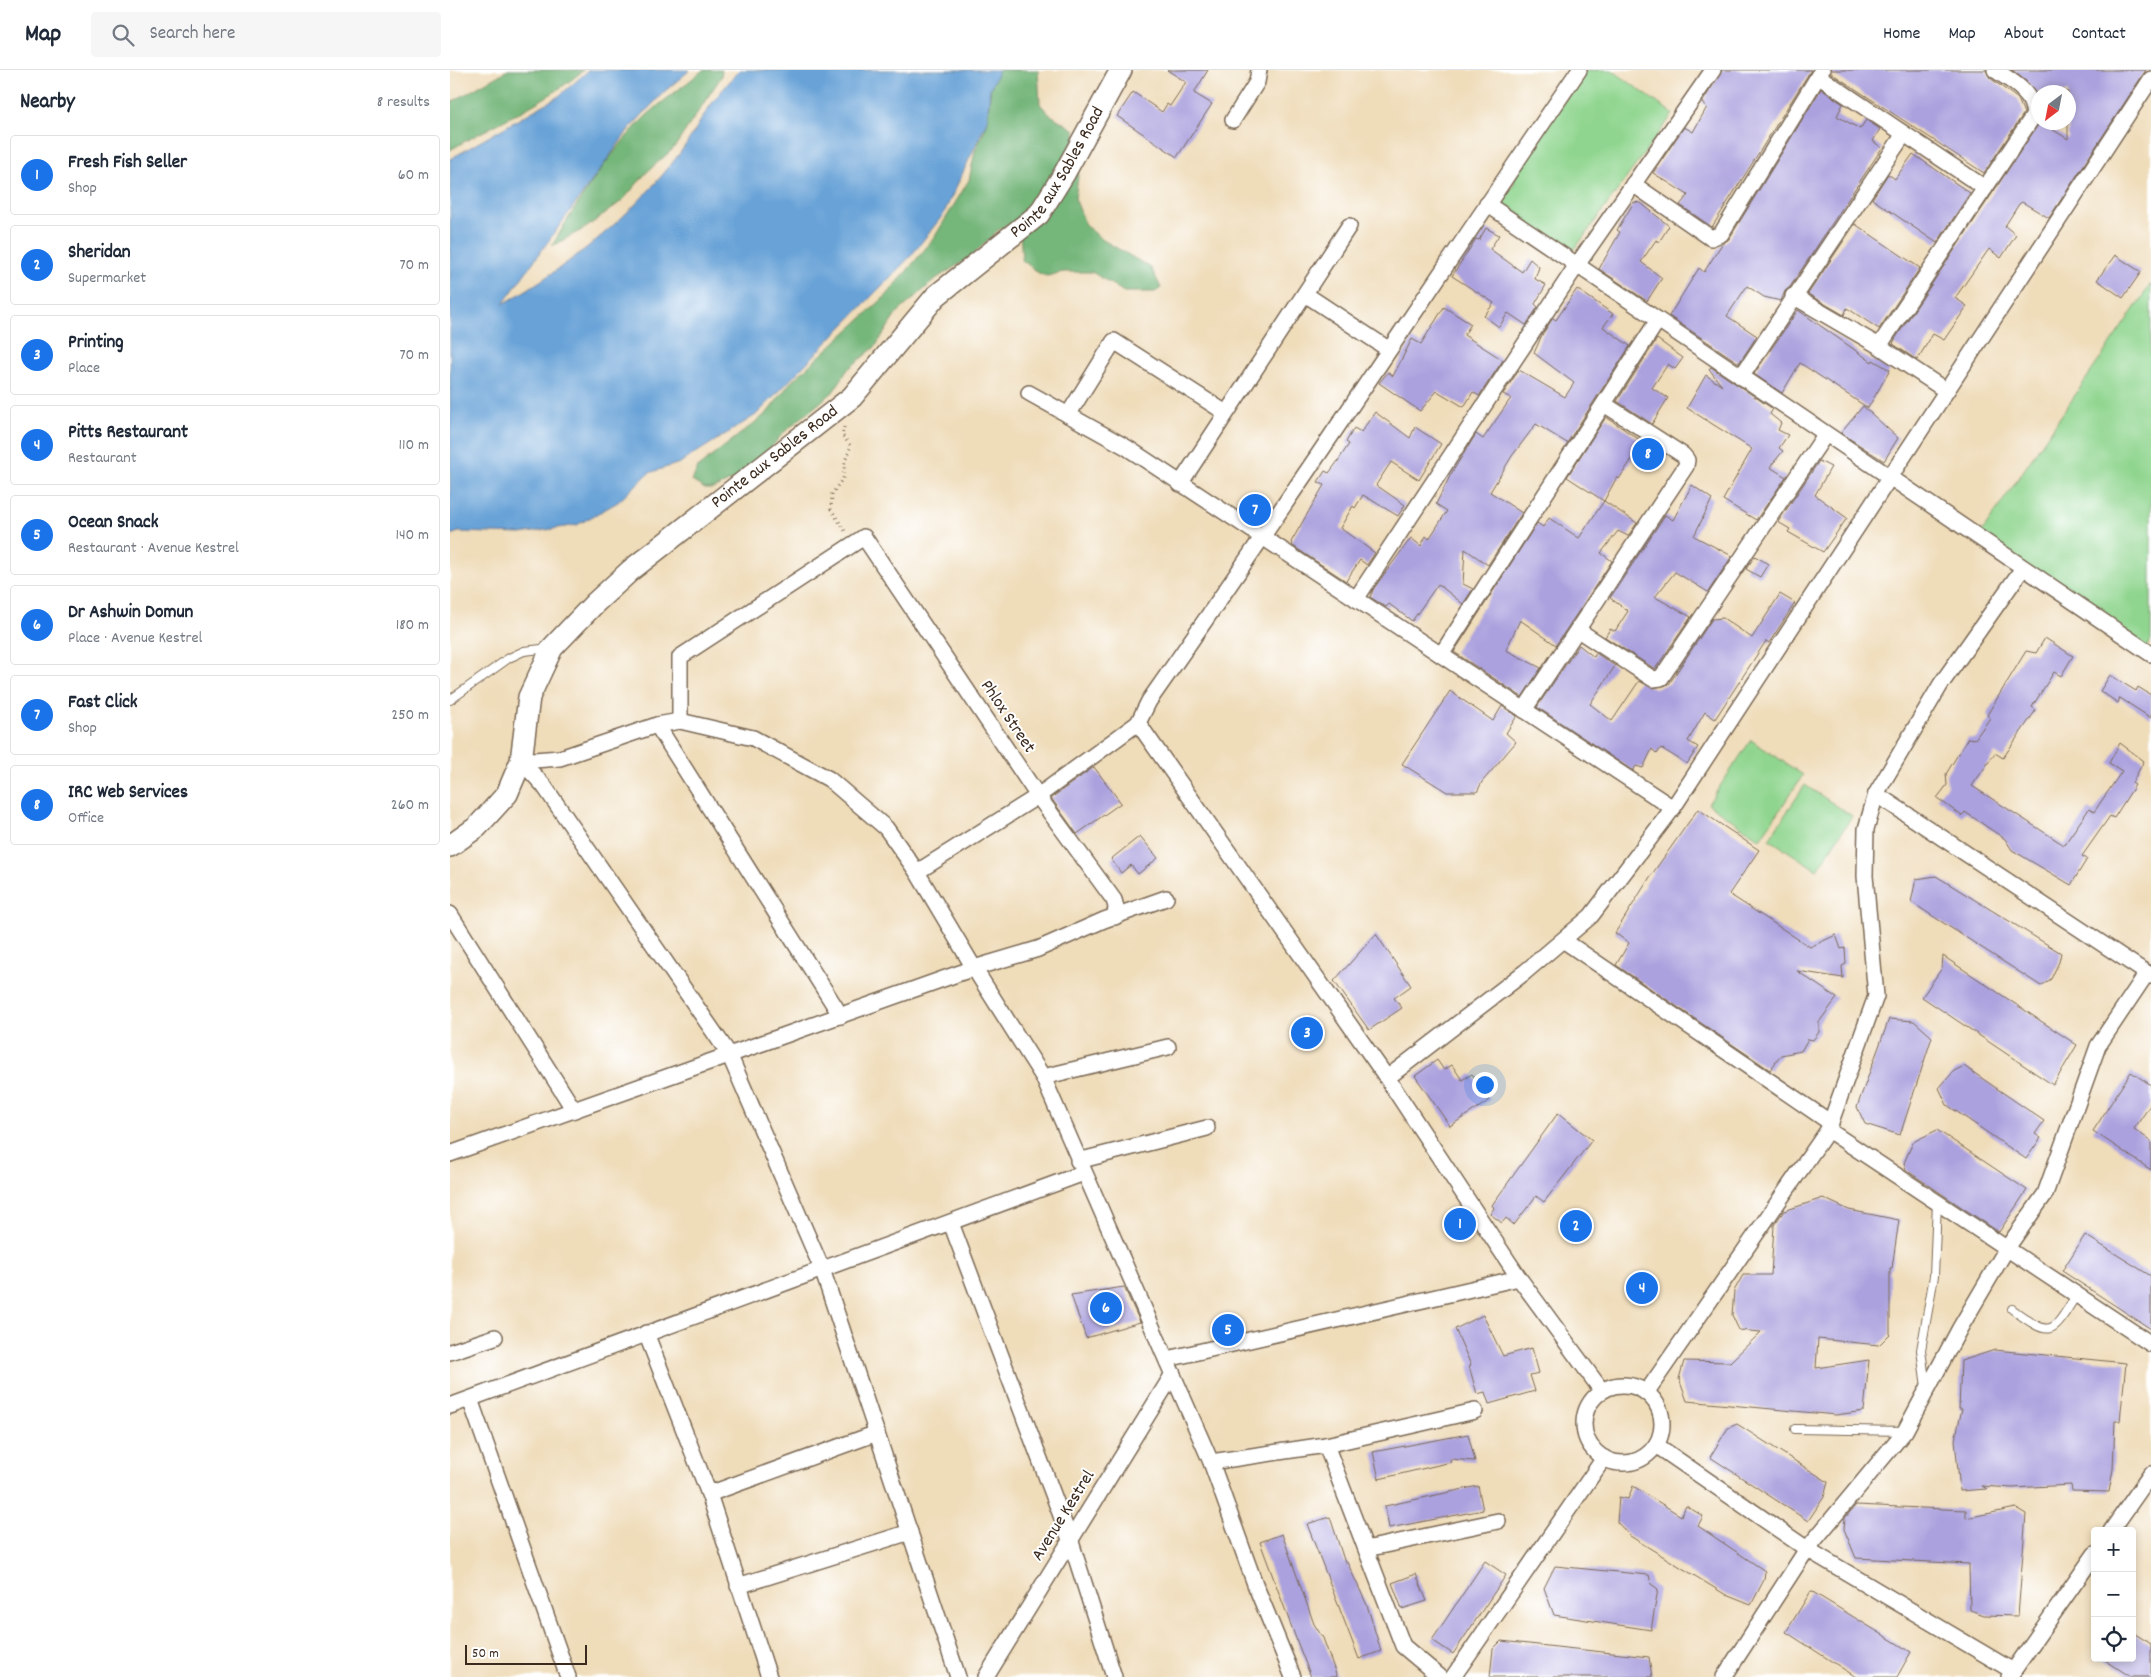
<!DOCTYPE html>
<meta charset="utf-8">
<style>
:root{--surface:#fff;--page:#f6f6f7;--text:#1f2937;--muted:#747a83;--line:#e0e1e3;--accent:#1a73e8}
body{margin:0;font-family:Dekko,sans-serif;background:var(--page);color:var(--text)}
.controls{position:absolute;right:15px;bottom:15px;display:grid;overflow:hidden;border-radius:5px;box-shadow:0 2px 8px #0003}
.controls button{width:45px;height:45px;display:grid;place-items:center;padding:0;border:0;border-bottom:1px solid var(--line);background:var(--surface);color:var(--text);font:25px sans-serif}
.compass{position:absolute;left:1581px;top:15px;width:45px;height:45px;border-radius:50%;background:var(--surface);box-shadow:0 2px 8px #0003;rotate:212deg}
.scale{position:absolute;left:15px;bottom:12px;width:122px;box-sizing:border-box;padding-left:5px;border:2px solid #3b2a1e;border-top:0;font-size:14px;line-height:18px;white-space:nowrap;color:#3b2a1e;-webkit-text-stroke:4px #fff;paint-order:stroke}
.you{position:absolute;left:1034px;top:1014px;width:18px;height:18px;margin:-12px;border:4px solid #fff;border-radius:50%;background:#1a73e8;box-shadow:0 0 0 8px #1a73e833}
.badge{display:grid;place-items:center;width:32px;height:32px;border-radius:50%;background:var(--accent);color:#fff;font-size:16px;font-weight:700}
.pin{position:absolute;translate:-50% -50%;border:2px solid #fff;box-shadow:0 1px 5px #0006}
.list{margin:0;padding:0;list-style:none}
h2{display:flex;justify-content:space-between;align-items:center;height:65px;margin:0;padding:0 20px;font-size:21px}
h2 small{font-size:16px;font-weight:400;color:var(--muted)}
.list li{display:grid;grid-template-columns:32px 1fr auto;gap:15px;align-items:center;box-sizing:border-box;height:80px;margin:0 10px 10px;padding:0 10px;border:1px solid var(--line);border-radius:5px}
.list b{display:block;font-size:19px;white-space:nowrap}
.list p{margin:0;font-size:16px;white-space:nowrap;color:var(--muted)}
.list em{font-size:16px;font-style:normal;color:var(--muted)}
.icon{flex:none;width:28px;height:28px;fill:none;stroke:currentColor;stroke-width:2;stroke-linecap:round;stroke-linejoin:round}
.map{position:relative;flex:none;width:1701px;height:1607px;overflow:hidden}
header{display:flex;align-items:center;gap:30px;box-sizing:border-box;height:70px;padding:0 25px;background:var(--surface);border-bottom:1px solid var(--line)}
header strong{font-size:24px}
nav{display:flex;gap:28px;margin-inline-start:auto;font-size:18px}
.search{width:350px;height:45px;background:var(--page);display:flex;align-items:center;gap:12px;box-sizing:border-box;padding:0 18px;border-radius:5px;color:var(--muted);font-size:19px}
main{display:flex}
aside{flex:1;background:var(--surface)}
.map>svg:first-child{display:block}
.green{fill:#90d58f;stroke:#668056}
.forest{fill:#74b67a;stroke:#58704c}
.water{fill:#68a2d7;stroke:#52667a}
.building{fill:#aba1de}
.lines{fill:none;stroke-linecap:round;stroke-linejoin:round}
.lane-casing{stroke:#7a6854;stroke-width:10}
.street-casing{stroke:#7a6854;stroke-width:18}
.secondary-casing{stroke:#7a6854;stroke-width:24}
.path{stroke:#7a6854;stroke-width:3;stroke-dasharray:1 4;stroke-linecap:butt}
.lane{stroke:#fff;stroke-width:8}
.street{stroke:#fff;stroke-width:15}
.secondary{stroke:#fff;stroke-width:21}
.labels{text-anchor:middle;dominant-baseline:central;stroke-width:4;stroke-linejoin:round;paint-order:stroke}
.street-label{font-size:18px;fill:#3b2a1e;stroke:#fff}
</style>
<header>
<strong>Map</strong>
<div class="search"><svg class="icon" aria-label="search" viewBox="0 0 24 24"><circle cx="10" cy="10" r="6"/><path d="M15 15l6 6"/></svg>Search here</div>
<nav><a>Home</a><a>Map</a><a>About</a><a>Contact</a></nav>
</header>
<main>
<aside>
<h2>Nearby<small>8 results</small></h2>
<ul class="list">
<li><span class="badge">1</span><div><b>Fresh Fish Seller</b><p>Shop</p></div><em>60 m</em></li>
<li><span class="badge">2</span><div><b>Sheridan</b><p>Supermarket</p></div><em>70 m</em></li>
<li><span class="badge">3</span><div><b>Printing</b><p>Place</p></div><em>70 m</em></li>
<li><span class="badge">4</span><div><b>Pitts Restaurant</b><p>Restaurant</p></div><em>110 m</em></li>
<li><span class="badge">5</span><div><b>Ocean Snack</b><p>Restaurant · Avenue Kestrel</p></div><em>140 m</em></li>
<li><span class="badge">6</span><div><b>Dr Ashwin Domun</b><p>Place · Avenue Kestrel</p></div><em>180 m</em></li>
<li><span class="badge">7</span><div><b>Fast Click</b><p>Shop</p></div><em>250 m</em></li>
<li><span class="badge">8</span><div><b>IRC Web Services</b><p>Office</p></div><em>260 m</em></li>
</ul>
</aside>
<div class="map">
<svg width="1701" height="1607" viewBox="0 0 1701 1607">
<rect width="100%" height="100%" fill="#fff"/>
<filter id="ink" filterUnits="userSpaceOnUse"><feTurbulence type="fractalNoise" baseFrequency=".02" numOctaves="2"/><feDisplacementMap in="SourceGraphic" scale="10" xChannelSelector="R" yChannelSelector="G"/><feConvolveMatrix kernelMatrix="1 2 1 2 8 2 1 2 1" color-interpolation-filters="sRGB"/></filter>
<filter id="wash" filterUnits="userSpaceOnUse"><feTurbulence type="fractalNoise" baseFrequency=".0096" numOctaves="4" result="noise"/><feDisplacementMap in="SourceGraphic" scale="20" xChannelSelector="R" yChannelSelector="G"/><feGaussianBlur stdDeviation="1.12" result="paint"/><feColorMatrix in="noise" values="0 0 0 0 0 0 0 0 0 0 0 0 0 0 0 0 0 1.4 0 .05"/><feComposite in="paint" operator="in"/></filter>
<g filter="url(#wash)">
<rect width="100%" height="100%" fill="#efdcb9"/>
<g class="green">
<path d="M1136,0H1162L1223,44L1119,187L1047,138L1065,112L1060,107Z"/>
<path d="M1701,214V571L1695,579L1529,466Z"/>
<path d="M1301,670L1353,705L1310,769L1258,734Z"/>
<path d="M1355,715L1402,746L1367,800L1319,769Z"/>
</g>
<g class="forest">
<path d="M58,0H134C94,34 45,53 0,80V33Z"/>
<path d="M253,0H272L271,7L224,78L197,102L173,130L137,157L102,176C126,134 157,86 191,51C209,33 233,17 253,0Z"/>
<path d="M549,0H588L590,34L599,44L625,60L628,107L625,128L636,156L653,170L701,198L711,218L705,222H674L642,202H613L597,206L590,204L572,190L570,162L556,155L547,161L522,186L487,208L447,243L425,277L398,299L383,322L333,363L306,396L296,404L263,419H255L242,411L248,397L317,343L341,312L437,225L484,168L519,110L525,81L537,54L541,17Z"/>
</g>
<path class="water" d="M139,0H240L214,22L180,58L53,234C119,196 183,146 229,84C240,70 248,54 258,39C267,25 279,13 289,0H549L540,19L537,51L493,145L460,187L306,345L230,393L199,403L168,432L127,455L71,464L9,462L0,465V89L109,26Z"/>
<g id="blocks">
<g class="building">
<path d="M717,0H758L744,23L762,34L727,87L667,46L683,22L712,42L717,34L720,36L736,12Z"/>
<path d="M1272,0H1361L1262,157L1230,135L1238,125L1203,103L1234,57L1243,62L1257,37L1252,33Z"/>
<path d="M1381,0H1536L1540,8L1568,29L1574,43L1534,103L1381,3Z"/>
<path d="M1562,0H1696L1599,148L1572,132L1569,134L1555,156L1566,165L1551,188L1539,179L1505,228L1517,236L1494,270L1483,264L1467,290L1443,274L1445,269L1590,52L1618,69V22H1588V27L1577,12Z"/>
<path d="M1371,19L1393,34L1387,46L1410,59L1416,50L1430,59L1423,71L1432,78L1340,217L1335,221L1331,231L1314,227L1297,216L1277,246L1307,266L1289,293L1219,246L1249,198L1254,202L1272,174L1279,169Z"/>
<path d="M1463,84L1520,123L1487,173L1422,129L1438,104L1445,109Z"/>
<path d="M1184,132L1191,133L1219,156L1209,172L1206,170L1191,192L1212,208L1197,231L1149,199L1170,162L1167,160Z"/>
<path d="M1405,154L1470,198L1429,259L1397,238L1394,245L1358,224Z"/>
<path d="M1036,158L1049,165L1040,179L1072,202L1080,189L1089,197L1085,209L1096,215L1085,234L1088,237L1076,255L1058,243L1049,257L1034,246L1044,233L1002,206L1026,169L1029,170Z"/>
<path d="M1665,185L1691,202L1673,228L1647,210Z"/>
<path d="M1127,219L1163,244L1153,257L1180,276L1117,373L1086,354L1062,386L1040,422L1072,443L1038,495L1015,479L1013,514L1023,519L1013,534L988,514L962,551L939,534L936,537L920,527L924,518L961,468L971,476L976,466L979,469L997,441L986,434L1001,404L1026,364L1033,369L1061,328L1053,324L1069,300L1115,327L1124,313L1084,283L1092,265L1103,248L1106,250Z"/>
<path d="M994,237L1021,254L1014,265L1053,290L1029,326L1023,322L1014,337L987,321L970,341L929,313L938,302L943,306L962,269L971,274Z"/>
<path d="M1348,240L1422,292L1423,290L1440,300L1418,338L1350,293L1332,323L1304,304Z"/>
<path d="M1207,269L1233,288L1225,299L1218,294L1202,318L1218,328L1202,354L1167,331Z"/>
<path d="M1261,297L1323,339L1320,344L1331,353L1328,360L1338,365L1329,378L1333,381L1320,397L1336,407L1306,450L1273,430L1302,379L1237,338L1256,305L1272,316L1259,299Z"/>
<path d="M1413,336L1448,368L1434,391L1391,363Z"/>
<path d="M925,342L960,368L965,357L991,374L969,410L941,392L926,415L955,435L948,446L913,425L905,438L903,436L890,458L925,483L917,495L910,490L896,511L843,476L841,472L874,415L868,412L875,401L879,403L888,391L899,374L896,372L904,358L911,362Z"/>
<path d="M1156,347L1193,372L1169,409L1167,407L1154,431L1117,407Z"/>
<path d="M1369,391L1381,397L1365,425L1397,448L1373,482L1338,462L1340,459L1328,452Z"/>
<path d="M1242,415L1262,429L1244,466L1282,486L1258,522L1225,502L1205,527L1241,547L1205,599L1155,567L1160,559L1165,561L1178,541L1160,528L1215,445L1223,450Z"/>
<path d="M1154,431L1187,453L1178,466L1168,461L1151,483L1162,491L1106,575L1070,550L1056,580L1091,598L1072,627L1004,582L1087,453L1093,457L1099,448L1129,468Z"/>
<path d="M1305,486L1318,494L1310,507L1296,499Z"/>
<path d="M1330,524L1345,533L1319,573L1316,571L1265,649L1255,642L1238,671L1248,677L1237,694L1211,678L1207,684L1202,679L1193,698L1186,696L1183,701L1087,637L1129,575L1144,587L1146,583L1165,596L1140,634L1162,651L1189,611L1204,618L1219,614L1262,549L1273,548L1302,568Z"/>
<path d="M1595,568L1623,586L1611,606L1604,602L1582,637L1586,640L1553,688L1545,683L1522,716L1614,775L1639,739L1644,742L1672,701L1659,693L1670,673L1694,691L1682,713L1685,715L1664,748L1660,746L1632,786L1637,789L1621,815L1562,780L1555,769L1515,742L1512,746L1487,728L1497,715L1496,704L1518,668L1525,669L1540,648L1537,645L1576,581L1586,583Z"/>
<path d="M1660,605L1686,621L1688,617L1701,625V648L1670,628L1668,633L1650,621Z"/>
<path d="M1000,621L1043,651L1052,636L1067,646L1056,663L1066,672L1032,712L1027,722H997L952,694Z"/>
<path d="M644,697L671,733L627,764L601,728Z"/>
<path d="M1248,739L1309,780L1279,824L1360,877L1386,865L1391,879L1395,878L1396,894L1392,896L1393,908L1347,901L1387,928L1369,952V962L1363,970L1358,969L1351,981L1331,985L1320,1000L1166,895L1179,873L1165,863L1200,807Z"/>
<path d="M690,766L708,788L688,804L681,795L671,803L661,789Z"/>
<path d="M1486,806L1611,883L1609,892L1601,909L1591,916L1461,832L1466,809Z"/>
<path d="M926,864L961,916L944,928L952,938L919,960L884,911Z"/>
<path d="M1493,886L1627,975L1603,1015L1472,927L1492,898Z"/>
<path d="M1439,949L1464,951L1482,967L1450,1065L1415,1054L1407,1037Z"/>
<path d="M860,950L871,965L853,975L845,962Z"/>
<path d="M987,990L994,1000L1002,995L1012,1010L1022,1004L1040,1030L1000,1056L965,1006Z"/>
<path d="M1514,996L1594,1051L1585,1064L1591,1068L1576,1089L1497,1035L1489,1018L1504,1001Z"/>
<path d="M1681,1002L1701,1015V1034L1684,1059L1701,1071V1100L1643,1061Z"/>
<path d="M1108,1043L1142,1070L1094,1132L1086,1126L1064,1155L1056,1148L1052,1153L1040,1144L1044,1138L1042,1135Z"/>
<path d="M1487,1060L1577,1120L1549,1162L1456,1100L1454,1093L1463,1072Z"/>
<path d="M1373,1128L1399,1140L1449,1150L1442,1198H1440V1264L1429,1275L1368,1269L1366,1298L1419,1290L1414,1341L1386,1345L1237,1331L1229,1309L1234,1291L1280,1292L1311,1262L1289,1260L1282,1245L1284,1221L1293,1205H1321L1324,1155L1334,1141Z"/>
<path d="M1635,1165L1701,1206V1259L1612,1201Z"/>
<path d="M674,1217L690,1252L636,1268L621,1225Z"/>
<path d="M1033,1245L1053,1286L1082,1278L1089,1303L1080,1305L1085,1321L1039,1334L1035,1322L1027,1324L1019,1296L1021,1295L1005,1259Z"/>
<path d="M1545,1280L1676,1293L1670,1351H1665L1663,1399L1659,1422L1622,1421L1621,1415L1562,1418L1532,1416L1537,1419L1510,1421L1505,1370L1512,1339H1509L1511,1291Z"/>
<path d="M1287,1354L1378,1412L1374,1427L1358,1451L1260,1387L1278,1358Z"/>
<path d="M1018,1364L1025,1391L1000,1389L1001,1392L929,1409L923,1382Z"/>
<path d="M1028,1416L1033,1440L939,1458L935,1436Z"/>
<path d="M1183,1416L1231,1446L1236,1436L1253,1446L1248,1456L1315,1501L1314,1510L1301,1535L1276,1525L1180,1466L1167,1452L1169,1427L1178,1429Z"/>
<path d="M1406,1435L1516,1440V1448L1566,1438L1576,1444L1568,1546L1534,1545L1520,1540L1519,1494L1406,1488L1394,1459L1395,1448Z"/>
<path d="M880,1447L895,1493L897,1492L917,1535L931,1581L909,1589L857,1454Z"/>
<path d="M832,1464L864,1554L873,1568L887,1607H861L848,1574L810,1472Z"/>
<path d="M1035,1491L1056,1505L1003,1584L982,1570Z"/>
<path d="M1105,1496L1199,1505L1201,1514L1208,1519L1201,1560L1104,1545L1094,1518Z"/>
<path d="M966,1504L977,1531L952,1539L942,1513Z"/>
<path d="M1361,1521L1461,1582L1447,1607H1406L1336,1562Z"/>
<path d="M1682,1562L1701,1574V1607H1681L1652,1588H1682Z"/>
<path d="M1051,1571L1199,1587L1202,1607H1040L1043,1579Z"/>
</g>
</g>
</g>
<g filter="url(#ink)">
<use href="#blocks" fill-opacity="0" stroke="#7a6854" stroke-width="1"/>
<g class="lines">
<g class="lane-casing">
<g id="lane">
<path d="M0,630L59,588L74,581L100,578"/>
<path d="M1562,1239C1603,1269 1601,1265 1627,1224"/>
<path d="M1476,1317L1471,1280L1484,1206L1487,1133"/>
<path d="M1345,1359L1455,1361"/>
</g>
</g>
<g class="street-casing">
<g id="street">
<path d="M1368,6L1535,118"/>
<path d="M783,50L807,12L809,0"/>
<path d="M1183,114L1261,168L1271,164L1372,0"/>
<path d="M1037,134L1701,584"/>
<path d="M855,224L938,279"/>
<path d="M1343,226L1429,276L1495,320"/>
<path d="M1429,276L1584,45C1582,21 1563,12 1545,0"/>
<path d="M1291,307L1454,64"/>
<path d="M579,323L676,377L1223,738"/>
<path d="M618,345L664,271L776,343"/>
<path d="M730,414L899,156"/>
<path d="M906,529L1127,195L1263,0"/>
<path d="M1128,560L1203,609L1211,608L1375,365"/>
<path d="M991,585L1208,250"/>
<path d="M1074,640L1236,396L1237,390L1233,385L1154,334"/>
<path d="M230,651V587L414,467L588,726L664,830L666,837L665,847"/>
<path d="M688,653L937,1008L1069,1208L1152,1321"/>
<path d="M207,655L391,946"/>
<path d="M71,691L110,688L207,655L230,651L303,668L379,709L436,758L467,802L524,898L593,1007L761,1392L805,1514L843,1607"/>
<path d="M71,691L94,716L279,984L372,1199L508,1607"/>
<path d="M1426,724L1701,906"/>
<path d="M467,802L588,726L688,653L699,631C845,423 985,210 1129,0"/>
<path d="M0,844L124,1040"/>
<path d="M1113,870L1381,1053"/>
<path d="M593,1007L718,977"/>
<path d="M937,1008L1075,902L1141,846L1223,738L1701,9"/>
<path d="M1378,1060L1701,1274"/>
<path d="M0,1084L524,898L588,879L654,850L716,828"/>
<path d="M628,1091L757,1058"/>
<path d="M501,1153L621,1472L664,1607"/>
<path d="M196,1263L259,1424L319,1607"/>
<path d="M0,1282L45,1267"/>
<path d="M717,1289L1069,1208"/>
<circle cx="1173" cy="1354" r="39"/>
<path d="M1196,1323L1378,1060L1426,926L1415,806L1416,759L1426,724L1491,614L1573,498"/>
<path d="M20,1329L118,1607"/>
<path d="M0,1336L634,1103"/>
<path d="M876,1375L1025,1341"/>
<path d="M1206,1375L1357,1479L1563,1601"/>
<path d="M761,1392L876,1375L953,1576L990,1607"/>
<path d="M259,1424L427,1363"/>
<path d="M1661,1461L1701,1404"/>
<path d="M916,1479L1048,1451"/>
<path d="M288,1516L460,1462"/>
<path d="M536,1607L723,1304"/>
<path d="M1003,1607L1154,1388"/>
<path d="M1274,1607L1357,1479L1455,1361L1510,1258L1557,1178L1595,1124L1648,976L1697,903"/>
<path d="M1559,1607L1645,1484"/>
</g>
</g>
<g class="secondary-casing">
<g id="secondary">
<path id="s1" d="M0,776L27,757L57,724L71,691L79,627L102,578L145,533L181,500L402,327L486,226L589,144L614,104L671,0"/>
</g>
</g>
<path class="path" d="M394,357L392,365L401,376L395,391L393,408L382,424L381,439L395,461"/>
<use href="#lane" class="lane"/>
<use href="#street" class="street"/>
<use href="#secondary" class="secondary"/>
</g>
</g>
<g class="labels">
<g class="street-label">
<text stroke="none"><textPath href="#s1" startOffset="931">Pointe aux Sables Road</textPath></text>
<text stroke="none"><textPath href="#s1" startOffset="526">Pointe aux Sables Road</textPath></text>
<text transform="translate(557 647) rotate(56)">Phlox Street</text>
<text transform="translate(614 1446) rotate(-58)">Avenue Kestrel</text>
</g>
</g>
</svg>
<div class="controls">
<button>+</button>
<button>−</button>
<button><svg class="icon" aria-label="locate" viewBox="0 0 24 24"><circle cx="12" cy="12" r="6"/><path d="M12 2v4M12 18v4M2 12h4M18 12h4"/></svg></button>
</div>
<svg class="compass" viewBox="-18 -18 36 36"><path d="M0-13l5 13h-10z" fill="#e53935"/><path d="M0 13l5-13h-10z" fill="#747a83"/></svg>
<div class="scale">50 m</div>
<div class="you"></div>
<div class="pin badge" style="left:1010px;top:1154px">1</div>
<div class="pin badge" style="left:1126px;top:1156px">2</div>
<div class="pin badge" style="left:857px;top:963px">3</div>
<div class="pin badge" style="left:1192px;top:1218px">4</div>
<div class="pin badge" style="left:778px;top:1260px">5</div>
<div class="pin badge" style="left:656px;top:1238px">6</div>
<div class="pin badge" style="left:805px;top:440px">7</div>
<div class="pin badge" style="left:1198px;top:384px">8</div>
</div>
</main>
